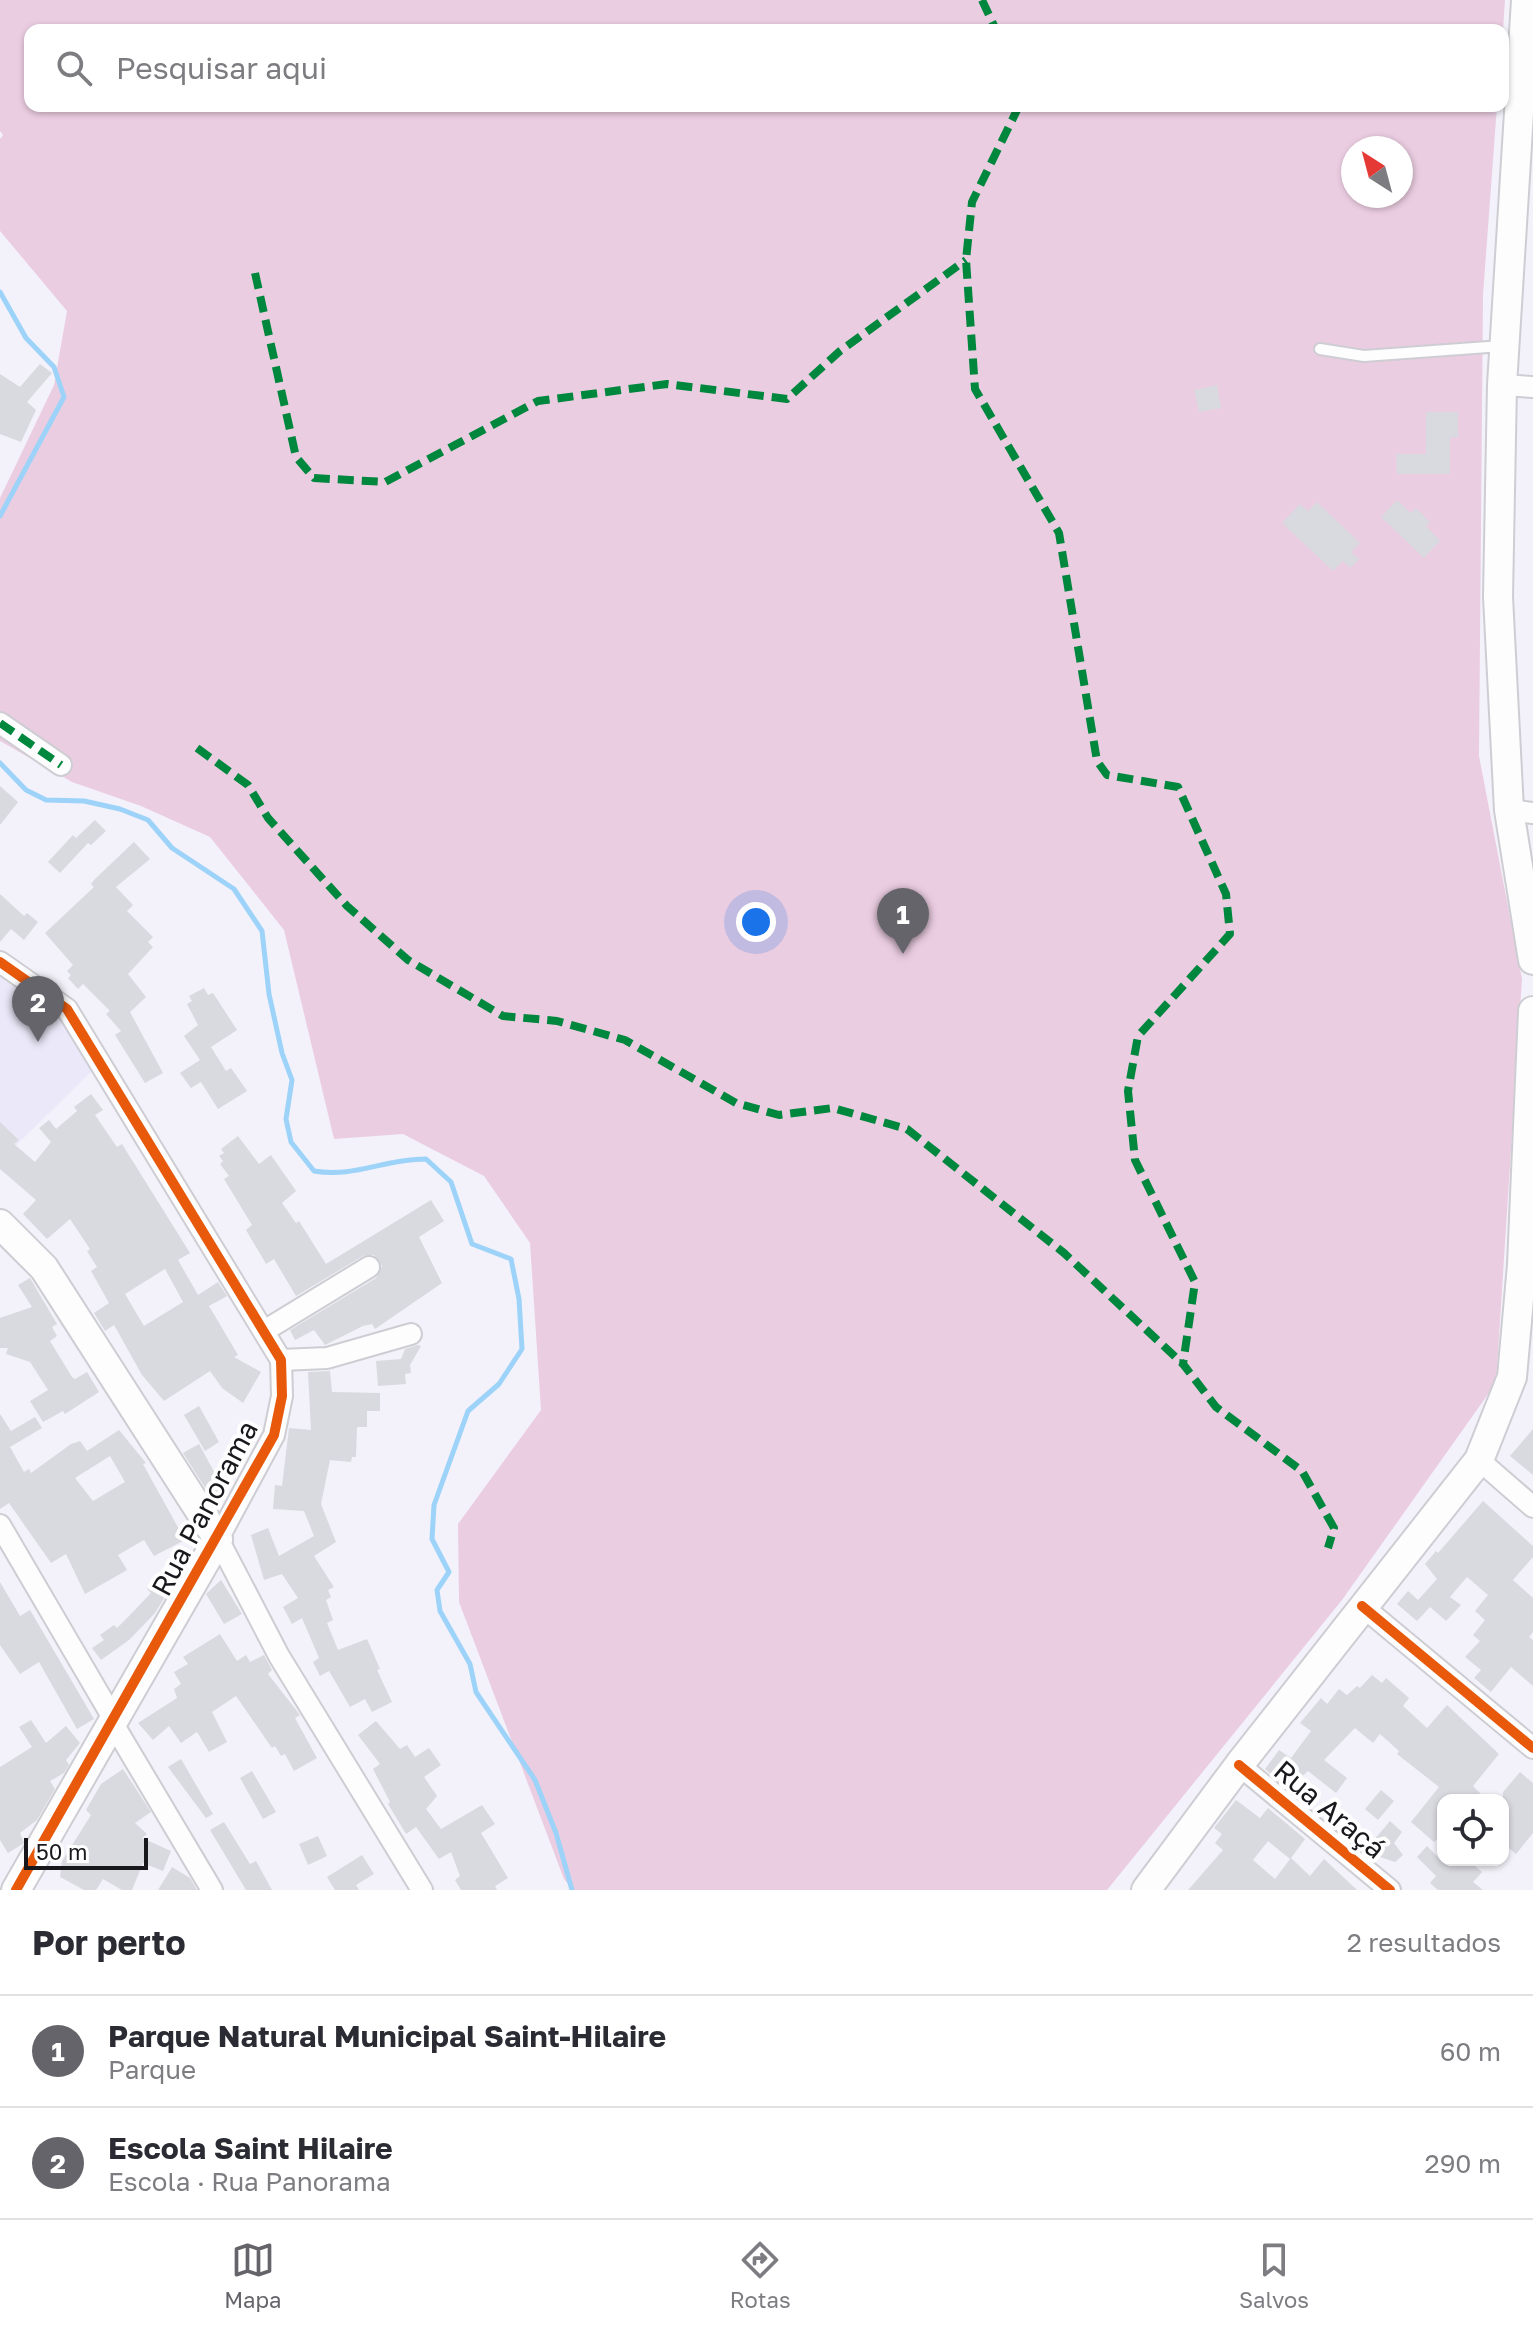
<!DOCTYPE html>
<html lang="pt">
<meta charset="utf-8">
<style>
:root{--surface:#fff;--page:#f2f2f3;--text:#2b2b33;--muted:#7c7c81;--line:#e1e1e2;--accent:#64646a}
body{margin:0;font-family:"Golos Text",sans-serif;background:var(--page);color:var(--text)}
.controls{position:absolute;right:24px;bottom:24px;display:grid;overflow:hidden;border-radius:16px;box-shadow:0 2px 6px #0004}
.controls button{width:72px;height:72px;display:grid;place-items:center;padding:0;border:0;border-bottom:2px solid var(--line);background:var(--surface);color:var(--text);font:40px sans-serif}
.compass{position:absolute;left:1341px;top:136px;width:72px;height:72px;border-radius:50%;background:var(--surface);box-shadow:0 2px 6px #0004;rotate:324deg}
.scale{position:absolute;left:24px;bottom:20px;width:124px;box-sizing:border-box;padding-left:8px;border:4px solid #17171c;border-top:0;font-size:22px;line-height:28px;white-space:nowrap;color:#17171c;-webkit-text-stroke:6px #fefefe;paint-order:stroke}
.you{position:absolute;left:756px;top:922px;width:28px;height:28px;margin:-20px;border:6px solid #fff;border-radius:50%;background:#1a73e8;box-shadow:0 0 0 12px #1a73e833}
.badge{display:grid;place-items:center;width:52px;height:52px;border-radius:50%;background:var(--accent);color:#fff;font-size:26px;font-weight:700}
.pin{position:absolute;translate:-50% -66px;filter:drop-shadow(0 2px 4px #0008)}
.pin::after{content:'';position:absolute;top:42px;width:28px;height:24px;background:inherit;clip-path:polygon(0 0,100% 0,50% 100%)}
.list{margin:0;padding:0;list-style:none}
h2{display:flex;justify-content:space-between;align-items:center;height:104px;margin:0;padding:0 32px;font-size:34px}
h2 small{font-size:26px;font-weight:400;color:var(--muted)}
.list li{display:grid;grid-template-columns:52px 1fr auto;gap:24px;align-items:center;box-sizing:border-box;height:112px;padding:0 32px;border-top:2px solid var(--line)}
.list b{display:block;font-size:30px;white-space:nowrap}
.list p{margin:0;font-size:26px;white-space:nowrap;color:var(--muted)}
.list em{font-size:26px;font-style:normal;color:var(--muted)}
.icon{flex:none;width:44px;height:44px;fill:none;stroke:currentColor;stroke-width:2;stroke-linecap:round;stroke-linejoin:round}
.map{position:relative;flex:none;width:1533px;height:1890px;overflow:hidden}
.search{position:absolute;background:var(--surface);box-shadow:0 2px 6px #0004;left:24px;right:24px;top:24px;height:88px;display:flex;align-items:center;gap:20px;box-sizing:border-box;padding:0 28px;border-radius:16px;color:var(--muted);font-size:30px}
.sheet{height:328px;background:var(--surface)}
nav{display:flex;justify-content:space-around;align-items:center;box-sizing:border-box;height:112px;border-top:2px solid var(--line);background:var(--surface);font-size:22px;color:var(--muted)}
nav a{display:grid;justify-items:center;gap:4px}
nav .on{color:var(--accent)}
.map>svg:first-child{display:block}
.built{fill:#ebe9f9}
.green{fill:#ebcde1;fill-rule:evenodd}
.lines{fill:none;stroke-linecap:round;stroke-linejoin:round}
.stream{stroke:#9dd3f9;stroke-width:5}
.building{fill:#d9d9e0;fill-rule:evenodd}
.lane-casing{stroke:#cecdd3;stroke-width:14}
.street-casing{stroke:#cecdd3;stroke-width:24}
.secondary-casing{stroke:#cecdd3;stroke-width:32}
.lane{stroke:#fdfdfe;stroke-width:10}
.street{stroke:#fdfdfe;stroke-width:20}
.secondary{stroke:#fdfdfe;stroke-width:28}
.quiet{stroke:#00873e;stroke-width:8;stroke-dasharray:16 8;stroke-linecap:butt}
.cycleway-casing{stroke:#fefefe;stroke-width:15}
.cycleway{stroke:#e8590c;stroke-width:10}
.labels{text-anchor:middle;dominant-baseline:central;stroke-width:8;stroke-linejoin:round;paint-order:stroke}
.street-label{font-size:28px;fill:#17171c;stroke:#fefefe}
</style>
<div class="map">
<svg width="1533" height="1890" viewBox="0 0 1533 1890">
<rect width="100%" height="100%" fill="#f3f2fa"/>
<path class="built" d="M0,970L61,1013L92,1071L0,1161Z"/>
<path class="green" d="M0,0H1505L1503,31L30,30V106H1497L1483,295L1479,756L1522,979L1496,1383L1342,1600L1107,1890H573L564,1879L459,1602L458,1524L541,1410L530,1243L484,1176L403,1134L334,1139L284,930L210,837L141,806L72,782L0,741V498L54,385L67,311L0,231V139L3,135L0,131ZM1353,148H1401V196H1353Z"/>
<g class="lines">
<g class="stream">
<path d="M0,292L26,338L54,367L64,397L0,516"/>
<path d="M0,763L26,790L46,800L84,801L120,809L148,820L172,848L234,889L262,931L269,994L282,1053L292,1080L286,1119L291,1142L314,1171C355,1178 383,1159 426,1159L451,1182L472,1244L511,1259L519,1299L522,1349L499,1384L468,1411L434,1505L432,1539L449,1572L437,1590L440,1611L470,1664L476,1692L535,1780L556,1833L572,1890"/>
</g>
</g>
<g class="building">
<path d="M40,364L52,373L27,402L36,410L21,442L0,434V374L20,387Z"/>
<path d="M1217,385L1221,408L1199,412L1194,390Z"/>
<path d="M1426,412H1458V437L1450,438V474H1397L1396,454H1426Z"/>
<path d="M1397,500L1411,513L1416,508L1430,522L1426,526L1440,541L1424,558L1381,517Z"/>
<path d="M1317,502L1360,543L1351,552L1359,559L1350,568L1343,561L1333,571L1282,523L1300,504L1308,511Z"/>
<path d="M0,786L18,802L0,825Z"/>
<path d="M95,820L106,831L91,845L88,843L60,873L48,862L73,835L76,838Z"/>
<path d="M134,842L150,859L116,887L133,905L127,911L153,937L148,942L153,947L128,974L146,997L130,1012L163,1073L145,1083L115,1035L121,1031L106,1014L110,1011L83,984L78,989L68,978L71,975L67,971L73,965L45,933L94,887L91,884L95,879Z"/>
<path d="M0,894L24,916L27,913L38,922L24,940L11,929L0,942Z"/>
<path d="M204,988L208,995L213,993L237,1030L211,1047L226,1071L231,1068L247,1091L218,1109L201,1082L191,1088L180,1073L200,1060L184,1036L198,1025L187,1004L192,1001L189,996Z"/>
<path d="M91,1094L103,1110L95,1115L117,1147L122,1144L190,1253L178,1260L198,1295L218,1282L227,1296L209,1306L238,1355L234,1357L261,1372L243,1403L222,1388L210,1371L164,1401L142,1375L114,1325L105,1331L94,1313L109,1303L91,1271L97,1267L87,1251L90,1249L70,1219L47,1239L23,1214L36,1200L0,1169V1122L19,1140L14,1144L35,1162L51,1142L39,1128L49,1120L56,1129L77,1111L74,1107ZM165,1269L183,1302L144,1326L125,1294Z"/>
<path d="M238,1136L259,1164L271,1155L296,1191L282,1203L296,1223L299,1221L326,1264L431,1200L444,1221L419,1237L442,1283L375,1329L372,1324L363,1326L325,1345L314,1330L295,1340L290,1330L376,1278L382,1266L374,1255L363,1256L296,1296L274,1259L266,1264L262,1257L246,1230L252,1225L224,1179L229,1176L220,1164L223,1161L219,1156L224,1153L221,1149Z"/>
<path d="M30,1278L57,1324L52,1327L57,1336L50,1341L72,1377L75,1379L87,1372L99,1392L65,1414L63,1411L43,1422L30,1401L48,1390L30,1362L6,1354L8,1348H0V1318L32,1307L18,1285Z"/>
<path d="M418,1345L421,1346L410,1365L411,1373L405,1374L406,1384L378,1386L376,1361L401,1359L405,1349Z"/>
<path d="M330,1371L332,1392L380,1393V1411H367V1427H357L356,1457H352L351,1462L330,1460L321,1504L336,1542L314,1556L334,1587L328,1590L331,1597L326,1600L333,1620L327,1623L338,1650L367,1639L380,1669L377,1670L392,1702L372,1712L365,1699L350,1707L329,1671L320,1676L313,1662L319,1658L302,1618L292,1624L283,1607L298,1598L282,1574L264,1580L251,1535L268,1528L279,1556L314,1536L304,1511L273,1509L275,1485L282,1486L289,1428L311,1430L308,1372Z"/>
<path d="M199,1406L219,1442L205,1451L184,1415Z"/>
<path d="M0,1414L11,1431L35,1417L42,1428L10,1447L24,1472L29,1469L31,1473L71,1444L80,1441L87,1451L119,1430L146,1463L143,1464L185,1540L154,1556L144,1540L118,1555L127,1570L85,1594L66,1554L51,1563L9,1503L0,1509ZM110,1456L125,1482L93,1501L75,1478Z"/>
<path d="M1533,1429V1475L1510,1456Z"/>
<path d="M199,1444L224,1490L211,1497L183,1453Z"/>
<path d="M1483,1501L1533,1546V1557L1513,1580L1533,1598V1632L1529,1637L1533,1640V1686L1511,1667L1491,1692L1474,1678L1481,1670L1465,1657L1480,1641L1473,1635L1485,1620L1475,1611L1488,1595L1467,1577L1450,1597L1461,1605L1446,1621L1430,1607L1417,1621L1397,1604L1408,1591L1418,1600L1437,1579L1425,1564L1436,1551L1438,1553Z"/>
<path d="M157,1579L169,1590L155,1613L129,1640L101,1660L92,1648L104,1640L100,1635L114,1625L117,1628L129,1616L151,1593L147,1589Z"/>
<path d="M221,1580L242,1614L224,1624L206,1594Z"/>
<path d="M0,1582L20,1616L30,1610L94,1719L77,1729L39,1662L20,1674L0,1645Z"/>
<path d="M220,1634L237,1661L246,1655L250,1662L264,1655L272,1670L268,1674L300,1715L295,1718L317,1758L294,1771L285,1754L281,1756L275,1746L272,1748L236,1696L212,1712L227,1742L209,1752L197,1732L181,1743L169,1726L153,1740L138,1723L177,1698L174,1689L181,1684L174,1672L188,1664L183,1657Z"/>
<path d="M1372,1675L1382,1683L1386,1678L1409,1698L1403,1706L1427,1728L1447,1705L1499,1754L1473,1786L1487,1800H1443V1833L1434,1842L1411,1822L1439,1787L1397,1754L1399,1751L1380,1734L1373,1743L1355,1728L1324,1760L1347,1778L1336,1793L1308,1771L1288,1789L1265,1769L1279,1750L1291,1758L1311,1731L1300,1723L1321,1698L1327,1704L1339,1689L1347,1695L1357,1686L1360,1688Z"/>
<path d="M31,1720L46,1743L66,1726L80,1743L66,1760L69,1765L64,1773L50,1781L55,1789L37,1820L20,1833L24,1843L8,1853L0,1840V1767L32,1747L19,1727Z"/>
<path d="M376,1721L400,1749L407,1745L415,1757L429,1748L441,1765L424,1777L437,1796L426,1809L441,1829L482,1805L495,1824L481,1833L508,1878L495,1886L497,1890H461L455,1880L460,1876L451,1852L439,1859L416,1827L406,1834L388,1804L390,1802L373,1769L380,1764L358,1735Z"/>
<path d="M181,1759L213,1814L206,1818L168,1767Z"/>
<path d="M123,1769L151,1812L135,1823L147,1834L142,1838L171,1851L163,1871L143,1863L132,1890H122L103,1879L96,1890H84L60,1877L62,1861L91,1815L86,1810L101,1784Z"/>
<path d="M252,1771L276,1812L263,1819L240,1778Z"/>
<path d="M1520,1772L1533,1783V1833L1516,1854L1503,1843V1792Z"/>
<path d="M1381,1790L1394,1801L1378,1820L1365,1809Z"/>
<path d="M1236,1800L1260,1818L1268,1808L1305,1839L1291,1858L1310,1876L1324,1859L1357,1890H1188L1223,1850L1215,1843L1222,1834L1214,1828ZM1268,1841L1290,1859L1275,1879L1253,1860Z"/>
<path d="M1390,1821L1402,1832L1394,1843L1403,1855L1395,1862L1380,1857L1369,1846Z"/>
<path d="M224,1822L250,1864L256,1861L272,1890H246L210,1830Z"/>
<path d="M318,1836L327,1856L308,1865L299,1844Z"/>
<path d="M1427,1846L1441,1860H1468L1482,1872L1473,1882L1483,1890H1438L1430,1883L1436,1876L1417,1857Z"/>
<path d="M362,1855L374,1874L356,1885L359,1890H335L327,1877Z"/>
<path d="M172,1867L190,1878L197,1890H158Z"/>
</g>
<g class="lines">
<g class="lane-casing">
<path id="lane" d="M1320,349L1364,356L1502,346"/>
</g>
<g class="street-casing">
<g id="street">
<path d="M1502,385L1533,387"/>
<path d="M0,723L61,765"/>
<path d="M1509,810L1533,813"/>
<path d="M0,962L67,1009L281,1360L282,1396L274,1435L218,1539L279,1656L422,1890"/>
<path d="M264,1331L369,1267"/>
<path d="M281,1360L327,1358L411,1334"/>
<path d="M1479,1460L1533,1507"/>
<path d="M0,1525L113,1718"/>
<path d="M1362,1606L1533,1748"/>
<path d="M112,1722L212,1890"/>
<path d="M1239,1765L1390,1890"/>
</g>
</g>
<g class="secondary-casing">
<g id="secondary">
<path d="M1526,0L1502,385L1498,597L1509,810L1533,960"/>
<path d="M0,1224L44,1268L218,1539L16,1890"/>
<path d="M1146,1890L1239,1765L1479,1460L1512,1377L1522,1265L1533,1011"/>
</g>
</g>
<use href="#lane" class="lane"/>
<use href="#street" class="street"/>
<use href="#secondary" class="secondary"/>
<g class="quiet">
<path d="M982,0L996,30"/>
<path d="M1019,106L972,202L966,260L975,389L1059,533L1097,761L1107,775L1178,787L1226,894L1230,934L1138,1036L1128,1091L1135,1160L1195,1282L1183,1364L1216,1407L1302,1471L1334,1528L1328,1548"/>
<path d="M255,273L296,457L314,478L385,482L538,401L667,384L787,399L840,351L966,260"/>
<path d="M0,723L61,765"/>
<path d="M197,748L248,785L268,818L347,906L408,960L503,1016L557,1021L625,1040L736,1103L779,1115L833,1108L907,1129L1064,1253L1183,1364"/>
</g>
<g class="cycleway-casing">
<g id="cycleway">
<path d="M0,962L67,1009L281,1360L282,1396L274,1435L16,1890"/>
<path d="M1362,1606L1533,1748"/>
<path d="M1239,1765L1390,1890"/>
</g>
</g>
<use href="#cycleway" class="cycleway"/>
</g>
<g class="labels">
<g class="street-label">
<text transform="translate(204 1508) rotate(-62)">Rua Panorama</text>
<text transform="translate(1330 1809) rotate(40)">Rua Araçá</text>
</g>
</g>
</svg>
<div class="controls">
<button><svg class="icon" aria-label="locate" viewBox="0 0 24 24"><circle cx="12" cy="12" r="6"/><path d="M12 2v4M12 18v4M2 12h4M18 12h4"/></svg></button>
</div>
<svg class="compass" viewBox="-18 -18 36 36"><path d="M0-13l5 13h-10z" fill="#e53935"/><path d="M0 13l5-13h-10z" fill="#7c7c81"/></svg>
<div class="scale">50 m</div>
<div class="you"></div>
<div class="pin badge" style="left:903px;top:954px">1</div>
<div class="pin badge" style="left:38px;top:1042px">2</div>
<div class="search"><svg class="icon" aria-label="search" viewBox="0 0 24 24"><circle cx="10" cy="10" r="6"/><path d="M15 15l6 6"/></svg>Pesquisar aqui</div>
</div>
<section class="sheet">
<h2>Por perto<small>2 resultados</small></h2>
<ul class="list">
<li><span class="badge">1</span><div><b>Parque Natural Municipal Saint-Hilaire</b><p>Parque</p></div><em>60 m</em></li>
<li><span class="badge">2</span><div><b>Escola Saint Hilaire</b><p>Escola · Rua Panorama</p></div><em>290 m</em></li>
</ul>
</section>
<nav>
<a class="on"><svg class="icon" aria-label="map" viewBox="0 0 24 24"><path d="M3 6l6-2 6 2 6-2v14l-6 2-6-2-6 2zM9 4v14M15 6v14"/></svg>Mapa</a>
<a><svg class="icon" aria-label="directions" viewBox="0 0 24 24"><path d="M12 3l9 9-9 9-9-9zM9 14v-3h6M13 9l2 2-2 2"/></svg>Rotas</a>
<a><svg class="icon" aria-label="saved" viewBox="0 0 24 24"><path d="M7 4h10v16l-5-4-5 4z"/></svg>Salvos</a>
</nav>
